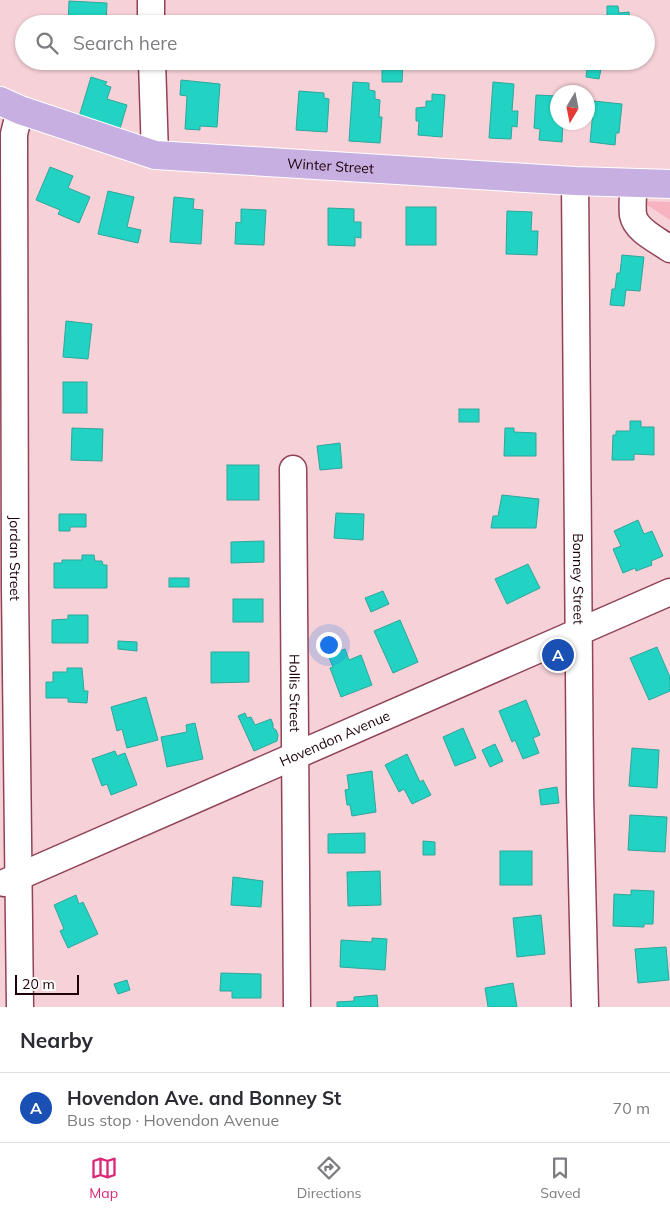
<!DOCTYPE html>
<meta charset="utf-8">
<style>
:root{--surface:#fff;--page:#f7f7f7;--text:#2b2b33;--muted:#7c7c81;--line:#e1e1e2;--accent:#db2777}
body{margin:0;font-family:Mulish,sans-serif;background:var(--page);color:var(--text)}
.compass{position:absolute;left:550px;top:85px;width:45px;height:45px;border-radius:50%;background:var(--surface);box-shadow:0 1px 4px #0004;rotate:190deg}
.scale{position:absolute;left:15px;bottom:12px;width:64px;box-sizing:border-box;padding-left:5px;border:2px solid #1c0208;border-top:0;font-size:14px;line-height:18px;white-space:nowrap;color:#1c0208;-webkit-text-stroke:4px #fdfdfd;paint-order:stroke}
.you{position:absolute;left:328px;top:644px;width:18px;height:18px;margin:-12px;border:4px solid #fff;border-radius:50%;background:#1a73e8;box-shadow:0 0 0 8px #1a73e833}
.badge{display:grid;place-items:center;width:32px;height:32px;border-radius:50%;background:var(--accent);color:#fff;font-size:16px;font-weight:700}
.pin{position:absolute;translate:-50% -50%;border:2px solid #fff;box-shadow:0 1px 5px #0006}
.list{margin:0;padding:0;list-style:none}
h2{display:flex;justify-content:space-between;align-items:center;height:65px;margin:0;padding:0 20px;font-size:21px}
h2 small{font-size:16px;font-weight:400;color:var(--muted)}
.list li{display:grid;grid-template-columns:32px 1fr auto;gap:15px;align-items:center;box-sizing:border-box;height:70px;padding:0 20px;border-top:1px solid var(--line)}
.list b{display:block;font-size:19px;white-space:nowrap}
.list p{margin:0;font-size:16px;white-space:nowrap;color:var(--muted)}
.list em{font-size:16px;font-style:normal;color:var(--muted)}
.icon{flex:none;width:28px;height:28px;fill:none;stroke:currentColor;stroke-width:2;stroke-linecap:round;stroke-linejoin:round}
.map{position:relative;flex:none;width:670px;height:1007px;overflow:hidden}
.search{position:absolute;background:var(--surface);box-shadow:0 1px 4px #0004;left:15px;right:15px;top:15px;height:55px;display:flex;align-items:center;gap:12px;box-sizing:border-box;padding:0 18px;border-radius:28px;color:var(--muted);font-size:19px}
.sheet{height:135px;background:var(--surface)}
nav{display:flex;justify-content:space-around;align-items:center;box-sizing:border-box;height:70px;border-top:1px solid var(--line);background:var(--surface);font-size:14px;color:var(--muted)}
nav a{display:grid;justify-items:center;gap:2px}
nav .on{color:var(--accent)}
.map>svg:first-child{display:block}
.green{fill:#f8b3c1}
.building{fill:#22d2c3;stroke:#2da79b}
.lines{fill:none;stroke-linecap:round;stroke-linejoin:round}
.minor-casing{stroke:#904357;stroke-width:29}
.major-casing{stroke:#fff;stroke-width:30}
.minor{stroke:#fff;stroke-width:26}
.major{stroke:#c8afe2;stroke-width:28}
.labels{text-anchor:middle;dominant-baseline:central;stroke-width:4.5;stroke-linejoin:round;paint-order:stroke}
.street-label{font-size:14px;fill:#1c0208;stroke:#fdfdfd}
</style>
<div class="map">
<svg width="670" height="1007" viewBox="0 0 670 1007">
<rect width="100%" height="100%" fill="#f6d1d8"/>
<path class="green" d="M641,201L670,202V220Z"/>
<g class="building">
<path d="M69,1L107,3L106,24H68Z"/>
<path d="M607,6H618L619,13L629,12L630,23L607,24Z"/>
<path d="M382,61H403L402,82H382Z"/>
<path d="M588,61L602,64L599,79L586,77Z"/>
<path d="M91,77L107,82L105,85L111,87L107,99L127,105L119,132L78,120Z"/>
<path d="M181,80L220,84L217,127L200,126V130L185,129L187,96L180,95Z"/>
<path d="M353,82L369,83V90L375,91V99L380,100L379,117H382L380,143L349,141Z"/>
<path d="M493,82L514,84L512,111H518L517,127L512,126L511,139L489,138Z"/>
<path d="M299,91L324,93V98L329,99L327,132L296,130Z"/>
<path d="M432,94L445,95L442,137L418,135L419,121H416V108L426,107V101H432Z"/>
<path d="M536,95L558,96V122H563L562,142L539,140L540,129L534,128Z"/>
<path d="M594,101L622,104L619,133H616L615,145L590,142Z"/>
<path d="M50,167L73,176L68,188L90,197L79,223L58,214L60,210L36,200Z"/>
<path d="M108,191L134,197L127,227L141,230L138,243L98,234Z"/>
<path d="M174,197L194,199L193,209L203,210L201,244L170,242Z"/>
<rect x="406" y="207" width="30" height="38"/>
<path d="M328,208L354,209V222H361V238L355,237V246L328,245Z"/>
<path d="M241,209L266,210L264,245L235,244L236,222L241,223Z"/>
<path d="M507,211L532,212L531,231H538L537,255L506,254Z"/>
<path d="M622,255L644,257L640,291L626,290L624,306L610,305L612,289H615L617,273H620Z"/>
<path d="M66,321L92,324L88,359L63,357Z"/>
<rect x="63" y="382" width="24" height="31"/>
<rect x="459" y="409" width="20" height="13"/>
<path d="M630,421H641V427H654V455L634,454V460H612L613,435H616V431H630Z"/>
<path d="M72,428L103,429L102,461L71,460Z"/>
<path d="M505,428H514V432L536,433V456H504Z"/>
<path d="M340,443L342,468L320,470L317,446Z"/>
<rect x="227" y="465" width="32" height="35"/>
<path d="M502,495L539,499L536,528H491L493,516H498Z"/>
<path d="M336,513L364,514L363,540L334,538Z"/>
<path d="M59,514H86V527H70V531H59Z"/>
<path d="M638,520L644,534L652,531L663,556L651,561L652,565L636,571L635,568L623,573L613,549L621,546L614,531Z"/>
<path d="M264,541V562L231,563V542Z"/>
<path d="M82,555H94L95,561H102L103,565H107V588H54V563H62V560H82Z"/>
<path d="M528,564L540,588L507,604L495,579Z"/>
<rect x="169" y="578" width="20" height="9"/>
<path d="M383,591L389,604L371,612L365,598Z"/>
<rect x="233" y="599" width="30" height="23"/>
<path d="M68,615H88V643H52V620L68,619Z"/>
<path d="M400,620L418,662L393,673L374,631Z"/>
<path d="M118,641L137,642V651L118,649Z"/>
<path d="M657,647L670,677V691L649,700L630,658Z"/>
<path d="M345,649L349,660L361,655L372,685L341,697L330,668L333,667L328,655Z"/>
<path d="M211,652H249V682L211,683Z"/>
<path d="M67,668H82L84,691H88L87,703L68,702V698H46V682H53V672H67Z"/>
<path d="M146,697L158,740L127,748L122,729L117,731L111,707Z"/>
<path d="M526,700L540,735L533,738L539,753L523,759L515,740L512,742L499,711Z"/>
<path d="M245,713L247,718L251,717L255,725L271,719L273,724V728L276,730L278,735L277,741L254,751L238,716Z"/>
<path d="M195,723L203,759L167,767L161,737L187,732L186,725Z"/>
<path d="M463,728L476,758L455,766L443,737Z"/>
<path d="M495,744L503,761L490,767L482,750Z"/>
<path d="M632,748L659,750L657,788L629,786Z"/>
<path d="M115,751L117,756L125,753L137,785L111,795L107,784L102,786L92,759Z"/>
<path d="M407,754L420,782L423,780L431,795L412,804L404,789L399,792L385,765Z"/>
<path d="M372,771L376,812L352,816L350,805H347L345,790L349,789L347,775Z"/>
<path d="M557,787L559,803L541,805L539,790Z"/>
<path d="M630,815L667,817L665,852L628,850Z"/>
<path d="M365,833V853H328V834Z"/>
<path d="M423,841L435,842V855H423Z"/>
<rect x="500" y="851" width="32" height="34"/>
<path d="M380,871L381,905L348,906L347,872Z"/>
<path d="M233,877L263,881L261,907L231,905Z"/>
<path d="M631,890L654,891L653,924H644V927L613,926L614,894L631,895Z"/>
<path d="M76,895L79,904L83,902L98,934L68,948L60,931L64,929L54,905Z"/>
<path d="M541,915L545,954L517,957L513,918Z"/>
<path d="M372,938L387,939L385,970L340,967L341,940L372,942Z"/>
<path d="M666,947L669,980L638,983L635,949Z"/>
<path d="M221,973L261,974V998H232V991H220Z"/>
<path d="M127,980L130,990L118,994L114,984Z"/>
<path d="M513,983L517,1007H488L485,988Z"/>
<path d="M377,995L378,1007H337V1002L354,1001V997Z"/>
</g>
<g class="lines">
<g class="minor-casing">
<g id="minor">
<path d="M151,0V24"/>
<path d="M152,61L155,155"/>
<path id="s1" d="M20,110L14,134L15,588L20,1007"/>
<path id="s2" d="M575,181L580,795L585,1007"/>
<path d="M634,183C633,193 632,205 633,215C636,231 658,240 670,249"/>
<path id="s3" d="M293,469L297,1007"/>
<path id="s4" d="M4,883L670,592"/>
</g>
</g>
<g class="major-casing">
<g id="major">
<path id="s5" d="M0,101L20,110L155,155L575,181L670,184"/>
</g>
</g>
<use href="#minor" class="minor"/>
<use href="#major" class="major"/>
</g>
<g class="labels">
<g class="street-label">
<text stroke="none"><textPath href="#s5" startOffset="340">Winter Street</textPath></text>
<text stroke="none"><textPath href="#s1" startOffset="449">Jordan Street</textPath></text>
<text stroke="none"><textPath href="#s2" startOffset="398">Bonney Street</textPath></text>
<text stroke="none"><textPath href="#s3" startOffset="224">Hollis Street</textPath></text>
<text stroke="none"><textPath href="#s4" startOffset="361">Hovendon Avenue</textPath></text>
</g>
</g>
</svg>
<svg class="compass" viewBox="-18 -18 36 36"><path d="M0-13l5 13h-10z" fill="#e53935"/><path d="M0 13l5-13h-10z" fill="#7c7c81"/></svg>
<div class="scale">20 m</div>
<div class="you"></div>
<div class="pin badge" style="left:558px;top:655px;background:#1a4fb4">A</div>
<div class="search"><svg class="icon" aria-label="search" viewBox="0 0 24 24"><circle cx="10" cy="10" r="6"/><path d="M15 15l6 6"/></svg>Search here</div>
</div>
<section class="sheet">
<h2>Nearby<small></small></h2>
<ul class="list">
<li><span class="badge" style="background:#1a4fb4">A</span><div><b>Hovendon Ave. and Bonney St</b><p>Bus stop · Hovendon Avenue</p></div><em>70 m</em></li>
</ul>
</section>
<nav>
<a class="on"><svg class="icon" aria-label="map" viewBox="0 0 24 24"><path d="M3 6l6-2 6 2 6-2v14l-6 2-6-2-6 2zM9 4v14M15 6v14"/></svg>Map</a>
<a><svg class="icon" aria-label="directions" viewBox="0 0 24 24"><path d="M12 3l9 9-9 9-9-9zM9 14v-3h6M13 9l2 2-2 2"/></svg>Directions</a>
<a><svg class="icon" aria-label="saved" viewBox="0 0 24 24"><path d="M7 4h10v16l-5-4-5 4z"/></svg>Saved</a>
</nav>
